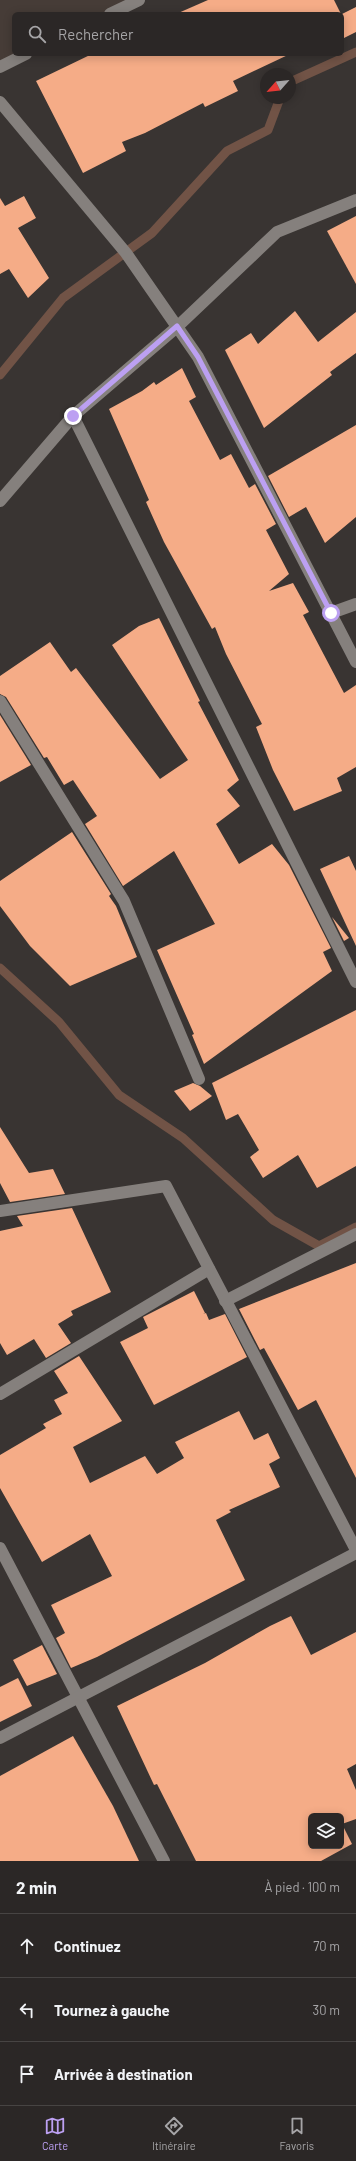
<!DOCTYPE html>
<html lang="fr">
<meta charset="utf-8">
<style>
:root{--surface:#2b2726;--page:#332f2e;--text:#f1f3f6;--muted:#a6a5a7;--line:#474443;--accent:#bca0f2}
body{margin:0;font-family:Barlow,sans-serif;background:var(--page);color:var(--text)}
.controls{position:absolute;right:12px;bottom:12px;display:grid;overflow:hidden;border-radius:6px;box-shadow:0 2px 10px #0003}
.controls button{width:36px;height:36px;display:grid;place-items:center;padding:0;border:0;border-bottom:1px solid var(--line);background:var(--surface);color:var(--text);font:20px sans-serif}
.compass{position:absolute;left:260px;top:68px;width:36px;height:36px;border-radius:50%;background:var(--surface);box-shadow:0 2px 10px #0003;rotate:243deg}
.stop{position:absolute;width:12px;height:12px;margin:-9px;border:3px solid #bca0f2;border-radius:50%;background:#fff}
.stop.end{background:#bca0f2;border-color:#fff;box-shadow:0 1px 4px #0008}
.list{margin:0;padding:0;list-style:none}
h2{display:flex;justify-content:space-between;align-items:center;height:52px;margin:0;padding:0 16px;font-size:17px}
h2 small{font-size:13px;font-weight:400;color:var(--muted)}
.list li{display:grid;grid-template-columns:26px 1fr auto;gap:12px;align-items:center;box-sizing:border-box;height:64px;padding:0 16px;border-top:1px solid var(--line)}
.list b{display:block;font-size:15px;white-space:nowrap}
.list em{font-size:13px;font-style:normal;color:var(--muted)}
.icon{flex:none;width:22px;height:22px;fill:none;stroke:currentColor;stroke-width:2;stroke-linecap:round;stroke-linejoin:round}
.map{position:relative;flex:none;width:356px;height:1861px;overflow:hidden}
.search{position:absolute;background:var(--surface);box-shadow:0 2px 10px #0003;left:12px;right:12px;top:12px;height:44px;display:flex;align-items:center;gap:10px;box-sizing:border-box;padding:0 14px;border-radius:6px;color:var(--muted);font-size:15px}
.sheet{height:244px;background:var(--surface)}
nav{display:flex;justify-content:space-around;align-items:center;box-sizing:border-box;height:56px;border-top:1px solid var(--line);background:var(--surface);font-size:11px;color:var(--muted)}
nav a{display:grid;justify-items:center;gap:2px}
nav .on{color:var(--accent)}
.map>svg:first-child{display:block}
.built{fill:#463c37}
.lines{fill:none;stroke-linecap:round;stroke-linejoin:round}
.stream{stroke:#715346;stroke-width:9}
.building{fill:#f5ac87;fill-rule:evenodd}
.street{stroke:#85807d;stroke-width:12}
.route{stroke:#bca0f2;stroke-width:5}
</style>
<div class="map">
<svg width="356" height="1861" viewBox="0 0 356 1861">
<rect width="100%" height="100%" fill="#393432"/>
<path class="built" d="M0,0H128L101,14H14V54L0,67Z"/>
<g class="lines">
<g class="stream">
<path d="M290,82L356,52"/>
<path d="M0,375L63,298L152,233L227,151L268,130L280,98"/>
<path d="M0,968L59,1022L119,1095L183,1138L273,1220L319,1246L356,1227"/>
</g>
</g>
<g class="building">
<path d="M208,0H334L341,14H176Z"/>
<path d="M356,7V32L342,39V14Z"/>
<path d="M92,54H290L233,81L238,91L205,107L203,103L145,133L122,142L126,151L83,173L36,81Z"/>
<path d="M24,196L36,218L18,228L49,278L28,298L9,269L0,274V198L5,206Z"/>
<path d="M356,216V284L327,231Z"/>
<path d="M295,311L318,342L356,312V353L330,372L332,375L264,428L225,350L251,333L258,344Z"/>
<path d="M182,368L196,397L189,401L220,460L231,454L249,488L255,484L276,524L266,530L289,574L269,591L293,583L309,612L303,615L344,693L356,685V767L337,778L342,791L294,811L273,770L256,727L262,724L226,654L215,627L212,629L164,542L146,502L149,500L109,409L142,391L154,382L156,385Z"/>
<path d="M356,425V517L325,543L306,507L289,517L268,476Z"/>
<path d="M159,618L200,701L198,702L239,780L227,790L240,806L216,824L239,864L272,844L289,865L331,948L323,952L332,971L204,1064L192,1035L194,1034L157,950L215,924L174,851L123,886L85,824L97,816L73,780L64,785L47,757L44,758L6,697L0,694V676L50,642L71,672L76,668L160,779L188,760L112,645L139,626Z"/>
<path d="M0,715L31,765L0,782Z"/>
<path d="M72,832L111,894L109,896L116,906L137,957L70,986L30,946L0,906V881Z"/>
<path d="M349,856L356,871V946L320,869Z"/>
<path d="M332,917L349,938L344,941Z"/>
<path d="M356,1010V1166L317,1188L298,1155L263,1178L250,1157L259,1150L238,1114L226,1120L212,1083Z"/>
<path d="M193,1083L200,1086L212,1096L190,1111L174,1091Z"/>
<path d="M0,1127L29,1173L53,1169L65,1194L10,1202L0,1183Z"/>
<path d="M72,1208L111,1292L71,1311L73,1315L58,1324L71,1343L46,1358L34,1339L7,1355L0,1343V1231L23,1226L17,1216Z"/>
<path d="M356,1263V1478L316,1400L298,1410L264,1348L260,1350L239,1309Z"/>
<path d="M194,1291L205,1313L203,1314L206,1313L209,1320L225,1314L247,1357L154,1405L120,1342L148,1328L143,1317Z"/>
<path d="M79,1356L122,1421L73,1447L90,1483L145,1456L157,1474L184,1458L175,1442L239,1411L254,1440L268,1433L280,1458L269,1464L280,1487L229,1510L231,1512L216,1520L245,1580L97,1657L71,1668L56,1638L65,1633L51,1605L112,1576L90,1534L42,1562L0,1488V1455L46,1428L43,1424L62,1414L54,1400L68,1393L54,1371Z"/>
<path d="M291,1616L311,1655L356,1632V1764L347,1769L356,1790V1819L342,1824L352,1844L321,1861H196L157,1784L154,1785L117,1706L205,1663L270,1626ZM311,1816H341V1846H311Z"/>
<path d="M42,1645L57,1674L27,1686L13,1660Z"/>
<path d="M18,1678L32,1706L0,1722V1687Z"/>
<path d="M73,1736L113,1806L139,1861H0V1776Z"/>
</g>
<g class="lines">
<g class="street">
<path d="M110,14L139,0"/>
<path d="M0,67L26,54"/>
<path d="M0,102L126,253L198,357L356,662"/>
<path d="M73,416L356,982"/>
<path d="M0,501L73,416L177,327L277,232L356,200"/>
<path d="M331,613L356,604"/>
<path d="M0,701L124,901L199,1079"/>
<path d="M0,1211L166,1186L356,1550"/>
<path d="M225,1301L356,1234"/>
<path d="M0,1394L209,1269"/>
<path d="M0,1548L164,1861"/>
<path d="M0,1738L356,1553"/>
</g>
</g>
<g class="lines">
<path class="route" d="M73,416L177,326L198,357L331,613"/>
</g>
</svg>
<div class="controls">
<button><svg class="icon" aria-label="layers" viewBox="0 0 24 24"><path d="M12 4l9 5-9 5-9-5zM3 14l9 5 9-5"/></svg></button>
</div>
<svg class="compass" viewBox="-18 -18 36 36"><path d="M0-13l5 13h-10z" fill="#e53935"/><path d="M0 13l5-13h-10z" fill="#a6a5a7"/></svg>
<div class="stop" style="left:331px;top:613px"></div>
<div class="stop end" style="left:73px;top:416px"></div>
<div class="search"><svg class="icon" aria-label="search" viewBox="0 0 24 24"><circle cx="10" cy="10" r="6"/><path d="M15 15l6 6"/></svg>Rechercher</div>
</div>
<section class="sheet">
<h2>2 min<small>À pied · 100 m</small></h2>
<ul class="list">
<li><svg class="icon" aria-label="ahead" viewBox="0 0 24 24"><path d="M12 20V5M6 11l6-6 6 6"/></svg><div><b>Continuez</b></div><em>70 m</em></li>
<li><svg class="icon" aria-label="left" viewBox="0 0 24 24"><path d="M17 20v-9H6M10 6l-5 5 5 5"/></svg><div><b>Tournez à gauche</b></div><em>30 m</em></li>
<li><svg class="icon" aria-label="arrive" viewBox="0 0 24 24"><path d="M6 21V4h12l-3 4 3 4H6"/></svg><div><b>Arrivée à destination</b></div></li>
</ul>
</section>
<nav>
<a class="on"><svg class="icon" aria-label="map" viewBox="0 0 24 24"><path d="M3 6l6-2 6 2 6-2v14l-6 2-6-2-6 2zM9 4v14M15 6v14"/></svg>Carte</a>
<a><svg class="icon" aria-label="directions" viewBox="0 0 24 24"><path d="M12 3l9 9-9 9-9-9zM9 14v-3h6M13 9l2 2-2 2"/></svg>Itinéraire</a>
<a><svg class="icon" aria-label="saved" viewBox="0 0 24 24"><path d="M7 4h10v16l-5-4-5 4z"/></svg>Favoris</a>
</nav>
